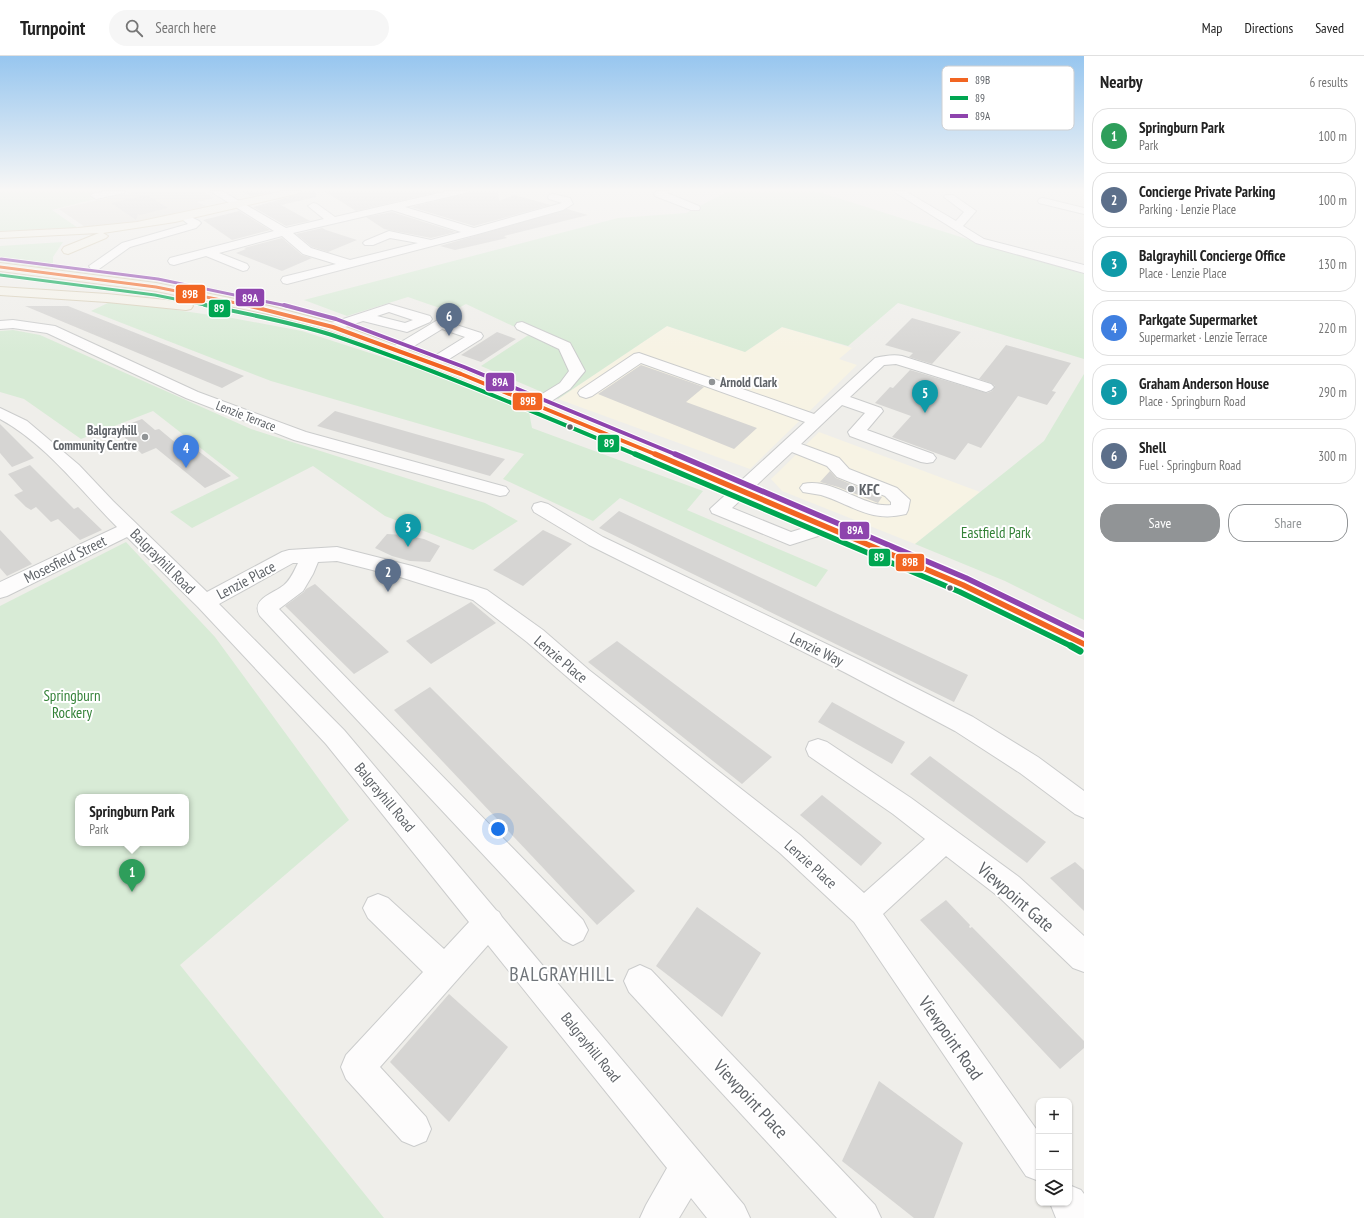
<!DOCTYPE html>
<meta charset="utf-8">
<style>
:root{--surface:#fff;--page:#f6f6f6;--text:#222;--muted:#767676;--line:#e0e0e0;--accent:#919496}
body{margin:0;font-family:"PT Sans Narrow",sans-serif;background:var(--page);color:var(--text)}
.controls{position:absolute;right:12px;bottom:12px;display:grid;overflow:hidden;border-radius:8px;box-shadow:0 1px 3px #0004}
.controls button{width:36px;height:36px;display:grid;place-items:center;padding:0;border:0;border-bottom:1px solid var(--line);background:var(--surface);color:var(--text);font:20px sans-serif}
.you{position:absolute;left:498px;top:773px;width:14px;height:14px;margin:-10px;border:3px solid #fff;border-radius:50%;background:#1a73e8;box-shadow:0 0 0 6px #1a73e833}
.badge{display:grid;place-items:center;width:26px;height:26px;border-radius:50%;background:var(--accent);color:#fff;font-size:13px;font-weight:700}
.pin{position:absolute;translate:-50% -33px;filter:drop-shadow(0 1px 2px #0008)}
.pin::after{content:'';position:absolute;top:21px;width:14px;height:12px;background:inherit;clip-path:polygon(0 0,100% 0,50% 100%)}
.popup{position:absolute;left:75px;top:738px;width:114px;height:52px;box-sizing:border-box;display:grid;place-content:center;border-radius:8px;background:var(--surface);filter:drop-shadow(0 1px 3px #0005);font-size:13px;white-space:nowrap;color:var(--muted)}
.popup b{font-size:15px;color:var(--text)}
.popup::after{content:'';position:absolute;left:50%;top:100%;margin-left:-8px;border:8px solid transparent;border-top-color:var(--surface)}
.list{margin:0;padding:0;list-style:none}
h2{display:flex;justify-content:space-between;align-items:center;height:52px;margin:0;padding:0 16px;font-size:17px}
h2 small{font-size:13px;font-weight:400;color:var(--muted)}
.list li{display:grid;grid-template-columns:26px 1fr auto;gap:12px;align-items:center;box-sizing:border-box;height:56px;margin:0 8px 8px;padding:0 8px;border:1px solid var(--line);border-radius:16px}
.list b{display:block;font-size:15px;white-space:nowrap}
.list p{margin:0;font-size:13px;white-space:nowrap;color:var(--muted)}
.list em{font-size:13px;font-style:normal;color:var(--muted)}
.actions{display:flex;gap:8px;padding:12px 16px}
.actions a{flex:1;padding:9px 0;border:1px solid var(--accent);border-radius:16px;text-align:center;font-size:14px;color:var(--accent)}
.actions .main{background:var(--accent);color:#fff}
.icon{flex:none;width:22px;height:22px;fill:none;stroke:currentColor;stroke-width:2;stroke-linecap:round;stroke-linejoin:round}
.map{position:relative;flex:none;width:1084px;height:1162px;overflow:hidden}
header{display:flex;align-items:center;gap:24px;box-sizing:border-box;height:56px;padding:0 20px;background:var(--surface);border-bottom:1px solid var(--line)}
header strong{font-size:19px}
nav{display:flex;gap:22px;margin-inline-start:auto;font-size:14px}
.search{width:280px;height:36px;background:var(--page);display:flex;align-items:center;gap:10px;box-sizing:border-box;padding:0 14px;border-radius:22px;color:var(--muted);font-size:15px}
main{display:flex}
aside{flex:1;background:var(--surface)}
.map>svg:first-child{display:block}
.commercial{fill:#f7f3e4}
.education{fill:#e2e0da}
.green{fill:#d8ebd6;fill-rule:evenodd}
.building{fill:#d6d5d3}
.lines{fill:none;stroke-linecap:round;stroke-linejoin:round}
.minor-casing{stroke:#cbcccc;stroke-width:2}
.major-casing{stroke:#d7ceb8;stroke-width:2}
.minor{fill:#fdfcfc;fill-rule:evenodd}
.major{fill:#f4f2e9;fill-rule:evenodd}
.bus-1-far2-casing{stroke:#fff;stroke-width:4.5}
.bus-1-far1-casing{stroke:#fff;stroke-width:6}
.bus-1-casing{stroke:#fff;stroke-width:8}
.bus-2-far3-casing{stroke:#fff;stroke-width:4.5}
.bus-2-far2-casing{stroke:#fff;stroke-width:6}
.bus-2-far1-casing{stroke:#fff;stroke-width:8}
.bus-2-casing{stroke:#fff;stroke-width:10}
.bus-3-far2-casing{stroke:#fff;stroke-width:4.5}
.bus-3-far1-casing{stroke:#fff;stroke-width:6}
.bus-3-casing{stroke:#fff;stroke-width:8}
.bus-1-far2{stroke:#f26522;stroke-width:3}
.bus-1-far1{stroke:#f26522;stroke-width:4}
.bus-1{stroke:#f26522;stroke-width:5.5}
.bus-2-far3{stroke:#00a651;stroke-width:3}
.bus-2-far2{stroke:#00a651;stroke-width:4}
.bus-2-far1{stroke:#00a651;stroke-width:5.5}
.bus-2{stroke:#00a651;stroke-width:7}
.bus-3-far2{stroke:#8e44ad;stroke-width:3}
.bus-3-far1{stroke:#8e44ad;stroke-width:4}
.bus-3{stroke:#8e44ad;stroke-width:5.5}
.poi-dot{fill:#919496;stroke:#fff;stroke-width:1.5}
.bus-dot{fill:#5f6368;stroke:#fff;stroke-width:1.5}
.labels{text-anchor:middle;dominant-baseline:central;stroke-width:4;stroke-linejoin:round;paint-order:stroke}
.far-poi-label{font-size:13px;font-weight:bold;fill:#5f6368;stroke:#fff;text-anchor:start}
.far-street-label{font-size:13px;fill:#5f6368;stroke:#fff}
.poi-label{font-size:15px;font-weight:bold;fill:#5f6368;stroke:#fff;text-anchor:start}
.park-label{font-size:15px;fill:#348238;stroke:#fff}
.street-label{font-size:15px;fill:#5f6368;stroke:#fff}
.near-street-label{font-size:18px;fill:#5f6368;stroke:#fff}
.near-quarter-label{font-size:20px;letter-spacing:1px;fill:#70757a;stroke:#fff}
.key{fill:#fff;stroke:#cfd0d2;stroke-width:1}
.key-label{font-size:11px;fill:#5f6368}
.line-badge{stroke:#fff;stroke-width:1.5}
.badge-label{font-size:11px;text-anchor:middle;font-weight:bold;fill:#fff}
</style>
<header>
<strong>Turnpoint</strong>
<div class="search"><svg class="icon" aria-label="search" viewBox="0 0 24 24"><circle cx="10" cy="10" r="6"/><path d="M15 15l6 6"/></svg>Search here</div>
<nav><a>Map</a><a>Directions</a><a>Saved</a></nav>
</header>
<main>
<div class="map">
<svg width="1084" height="1162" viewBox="0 0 1084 1162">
<rect width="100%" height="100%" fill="#efeeea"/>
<g class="commercial">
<path d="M667,270L745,296L782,271L852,292L839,303L857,309L750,413L558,343Z"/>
<path d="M819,376L980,436L915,488L782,435L771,423Z"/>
</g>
<path class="education" d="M139,135H202L214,142L197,146L206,150L162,160L128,167L85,171L59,153Z"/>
<g class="green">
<path d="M0,135H107L90,139L95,143L52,154L78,172L0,175Z"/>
<path d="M729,135H816L967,183L1084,218V303L898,247L848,290L782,271L745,296L667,270L558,343L481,310L530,278L466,248L451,256L408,241L347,260L304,244L618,162L686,157Z"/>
<path d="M63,186L53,201V213L0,205V190Z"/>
<path d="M112,245L232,262L302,275L410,310L529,356L532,372L703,435L687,454L828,514L816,531L620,442L593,465L503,423L524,398L271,325L91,255Z"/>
<path d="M13,274L40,279L251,373L485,447L518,465L473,494L385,460L313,410L192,472L170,456L239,422L153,355L81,383L24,343L0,336V275Z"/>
<path d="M1084,318V564L1005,525L915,488L1044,385Z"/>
<path d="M126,486L215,581L349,764L180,909L384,1162H0V550ZM78,741H186V787H78Z"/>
</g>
<g class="building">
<path d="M241,135H277L251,140Z"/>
<path d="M302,135H316V141L281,149L310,165L286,170L253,151L296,139Z"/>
<path d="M324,135H442L356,155Z"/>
<path d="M467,135H498L499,145L514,139L551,149L474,170L411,151L465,138Z"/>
<path d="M147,139L168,152L140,159L138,158L136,164L111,147Z"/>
<path d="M567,153L588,159L504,180L507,182L455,194L440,190Z"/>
<path d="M239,155L270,174L232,184L203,164Z"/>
<path d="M392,156L456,176L431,182L384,173L366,161Z"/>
<path d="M322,172L326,174L357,184L328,196L312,191L296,178Z"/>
<path d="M282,182L302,199L312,202L282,215L236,197L246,193L244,192Z"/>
<path d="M25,250H68L244,320L222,332Z"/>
<path d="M912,262L961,276L932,308L909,301L913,297L885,289Z"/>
<path d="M497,276L516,283L481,306L461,299Z"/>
<path d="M1006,289L1071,307L1052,335L1056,336L1047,349L1018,340L981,392L968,387L955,404L892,381L911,360L875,347L890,331L893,332L910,314L987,337L992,335L995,330L991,327L979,323Z"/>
<path d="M641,309L704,331L686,346L757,372L734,393L598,338Z"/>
<path d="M335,355L419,379L505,403L490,420L317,370Z"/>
<path d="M142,363L155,374L159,373L177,388L185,385L231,420L205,432L156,392L142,398L116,373Z"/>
<path d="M0,368L34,402L12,411L0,397Z"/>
<path d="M30,409L74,453L78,451L102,474L80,484L58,463L51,466L36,451L31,454L26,451L14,439L23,435L8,418Z"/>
<path d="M830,415L836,422L882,441L878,447L838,431L820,426Z"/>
<path d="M619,455L825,552L968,619L954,646L599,472Z"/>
<path d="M0,474L32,508L7,520L0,512Z"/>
<path d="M543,474L572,488L523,530L493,514Z"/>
<path d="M387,478L405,479L424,483L440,490L430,506L410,505L392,500L375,492Z"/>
<path d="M315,528L389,596L354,618L285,550L304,536L306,533Z"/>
<path d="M471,546L496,567L431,608L406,585Z"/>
<path d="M617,585L772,701L742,728L588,606Z"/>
<path d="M430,631L635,835L597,869L394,654Z"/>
<path d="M832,646L905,686L892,708L818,666Z"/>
<path d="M930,700L1046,786L1027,807L910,718Z"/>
<path d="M822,739L882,787L861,810L800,759Z"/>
<path d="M1075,806L1084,814V855L1050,822Z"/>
<path d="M946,844L970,869L969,871L970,872L972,871L1084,985V992L1060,1013L920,864Z"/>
<path d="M697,851L761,897L722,961L656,910Z"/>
<path d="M449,938L508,991L449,1066L390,1006Z"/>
<path d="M879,1025L963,1087L934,1162H914L842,1105Z"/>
</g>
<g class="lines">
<g class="minor-casing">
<g id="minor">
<path d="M106,135H125L124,137L96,143L91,140L92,138Z"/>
<path d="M210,135H222L286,172L324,163L308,150L313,147L317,148L335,161L448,135H466L465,137L405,151L474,172L562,147L549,143L548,141L549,139L553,138L570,142L573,148L563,154L478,178L287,228L283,227L281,224L283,221L336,208L303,198L282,180L219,197L247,208L249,211L247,214L243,215L206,200L174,209L170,208L168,205L170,202L274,175ZM392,154L461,176L431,184L389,175L365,185L363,187L365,189H373L390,182L418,187L350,204L311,192L293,177Z"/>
<path d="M657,135H668L667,137L699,150L700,152L699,154H691L655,140L654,138Z"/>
<path d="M893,135H905L956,165L964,156L944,141L945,139H953L976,155L963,170L984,183L1084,209V217L976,187Z"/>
<path d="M1043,142L1084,152V158L1039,147L1038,145L1039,143Z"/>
<path d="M183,157L199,165L201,167L196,172L130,191L99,213H91L89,210L122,187L188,168L178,160Z"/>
<path d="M389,248L430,260L432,263L430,266L407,276L363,265L333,275L328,274L326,271L328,268ZM389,256L413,264L405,267L377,260Z"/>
<path d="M13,264L55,270L198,336L306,376L506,431L509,435L506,439L500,440L294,384L186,342L47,277L13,272L0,273V265Z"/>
<path d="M441,264L481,277L483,280L481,283L438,310L433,311L428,310L426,307L428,304L465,281L442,273L401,298L396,299L391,298L389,295L391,292L436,265Z"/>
<path d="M522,266L570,287L585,315L570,333L541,352L535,354L529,352L527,349L529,346L560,327L569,315L559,293L517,273L515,270L517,267Z"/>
<path d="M639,297L814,358L875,302C883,300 894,298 902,300L991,328L994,331L991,334L986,336L896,308L884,309L850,341L881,352L883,355L867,374L933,398L936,402L933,406L927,407L921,406L850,380L848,376L865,357L842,349L801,388L839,402L849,413L897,432L910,444L908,454L906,458C870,467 853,449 821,439C815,438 809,437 803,436L800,432L803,428C833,421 865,453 891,449V446L885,440L837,421L827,410L792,396L732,452L791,476L827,465L834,467L837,471L834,475L790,489L712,457L710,453L805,366L641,307L592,340L586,342L580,340L578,337L580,334L634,298Z"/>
<path d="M0,352L27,365L79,409L113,445L207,536L282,496L289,494L337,491L412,510L487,534L543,574L589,614L800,779L864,837L925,783L893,758L809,700L806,693L809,686L818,683L827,686L911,742L1019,821L1084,880V916L1073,912L999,841L946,800L883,858L1039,1077V1125L1026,1120L854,866L780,797L573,626L527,586L473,544L400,521L337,505L318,506L313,518L303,535L279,553L583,864L588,874L583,884L573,889L563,884L260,560C250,543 273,538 284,529C291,523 294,515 298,507H293L219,548L344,674L496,854L499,856L502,861L744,1149L750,1162H707L691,1142L679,1162H640L646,1149L667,1112L488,889L380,1011L426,1061L431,1073L426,1085L414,1090L402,1085L346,1023L341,1011L346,999L423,916L368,862L363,852L368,842L378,838L388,842L444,893L469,866L326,688L198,551L127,481L7,540L0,542V526L117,471C81,435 45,387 0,363Z"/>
<path d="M541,446L548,448L603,481L862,605L973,661L1038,701L1084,735V762L1075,758L1020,717L955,675L846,617L589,489L534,456L532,452L534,448Z"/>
<path d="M640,909L651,914L875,1149L881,1162H837L629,936L624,925L629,914Z"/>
<path d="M1069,1129L1081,1134L1084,1138V1162H1056L1050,1147H1069Z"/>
</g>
</g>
<g class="major-casing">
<g id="major">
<path d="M283,135H301L296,138L175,166L103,177L108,180L106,182L68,198L64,197L62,194L64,191L99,177L0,182V176L78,172L137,166Z"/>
<path d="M0,207L156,227L269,250L338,268L466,315L748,430L970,524L1084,578V596L1076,594L956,534L736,438L456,321L328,274L268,258L156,235L0,215Z"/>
<path d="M0,231L107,238L186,246L191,247L193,250L191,253L186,254L107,246L0,239Z"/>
</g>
</g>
<use href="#minor" class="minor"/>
<use href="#major" class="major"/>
<g class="bus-1-far2-casing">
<path id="bus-1-far2" d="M0,211L156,231L251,250"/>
</g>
<g class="bus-1-far1-casing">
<path id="bus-1-far1" d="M246,249L333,271L461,318L657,399"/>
</g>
<g class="bus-1-casing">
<path id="bus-1" d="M655,398L963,529L1084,588"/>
</g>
<g class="bus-2-far3-casing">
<path id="bus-2-far3" d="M0,219L155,239L210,250"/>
</g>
<g class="bus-2-far2-casing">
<path id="bus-2-far2" d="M205,249C247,258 291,266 332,279C436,314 536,357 637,399"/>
</g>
<g class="bus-2-far1-casing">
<path id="bus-2-far1" d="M635,398L960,536L1073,591"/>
</g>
<g class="bus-2-casing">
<path id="bus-2" d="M1071,590L1080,595"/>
</g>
<g class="bus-3-far2-casing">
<path id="bus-3-far2" d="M1,203L158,223L287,250"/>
</g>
<g class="bus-3-far1-casing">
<path id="bus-3-far1" d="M284,249L336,263L464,311L677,399"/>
</g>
<g class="bus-3-casing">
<path id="bus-3" d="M675,398L966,522L1084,579"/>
</g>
<use href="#bus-1-far2" class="bus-1-far2"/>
<use href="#bus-1-far1" class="bus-1-far1"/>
<use href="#bus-1" class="bus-1"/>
<use href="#bus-2-far3" class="bus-2-far3"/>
<use href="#bus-2-far2" class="bus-2-far2"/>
<use href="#bus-2-far1" class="bus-2-far1"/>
<use href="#bus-2" class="bus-2"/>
<use href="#bus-3-far2" class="bus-3-far2"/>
<use href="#bus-3-far1" class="bus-3-far1"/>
<use href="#bus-3" class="bus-3"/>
</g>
<linearGradient id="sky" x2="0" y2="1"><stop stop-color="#97c6ef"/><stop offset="0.45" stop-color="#f8f7f6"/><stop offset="1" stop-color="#f8f7f6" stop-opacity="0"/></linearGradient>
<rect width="1084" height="297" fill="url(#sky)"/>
<g class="poi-dot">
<circle cx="712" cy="326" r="4"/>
<circle cx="145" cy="381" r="4"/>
<circle cx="851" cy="433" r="4"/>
</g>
<g class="bus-dot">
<circle cx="570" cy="371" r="3.5"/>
<circle cx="950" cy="532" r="3.5"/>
</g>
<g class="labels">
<g class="far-poi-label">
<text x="720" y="326">Arnold Clark</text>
<text x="137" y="374" text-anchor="end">Balgrayhill<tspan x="137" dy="15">Community Centre</tspan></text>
</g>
<g class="far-street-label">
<text transform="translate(246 360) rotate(21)">Lenzie Terrace</text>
</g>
<g class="poi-label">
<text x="859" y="433">KFC</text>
</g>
<g class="park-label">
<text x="996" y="476">Eastfield Park</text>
<text x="72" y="639">Springburn<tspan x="72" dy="17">Rockery</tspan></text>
</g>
<g class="street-label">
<text transform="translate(65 503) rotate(-26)">Mosesfield Street</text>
<text transform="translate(163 505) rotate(45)">Balgrayhill Road</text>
<text transform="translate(246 524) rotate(-28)">Lenzie Place</text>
<text transform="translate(817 593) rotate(26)">Lenzie Way</text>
<text transform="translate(561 603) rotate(40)">Lenzie Place</text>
<text transform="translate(385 741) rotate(50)">Balgrayhill Road</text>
<text transform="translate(811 808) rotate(42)">Lenzie Place</text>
<text transform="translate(591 991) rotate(51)">Balgrayhill Road</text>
</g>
<g class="near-street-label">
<text transform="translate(1016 841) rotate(41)">Viewpoint Gate</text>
<text transform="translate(951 982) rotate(55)">Viewpoint Road</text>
<text transform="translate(751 1043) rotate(47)">Viewpoint Place</text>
</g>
<g class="near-quarter-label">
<text x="562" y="918">BALGRAYHILL</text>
</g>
</g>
<rect x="942" y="10" width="132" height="64" rx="6" class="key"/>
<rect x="950" y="22" width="18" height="4" fill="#f26522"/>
<rect x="950" y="40" width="18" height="4" fill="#00a651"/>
<rect x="950" y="58" width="18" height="4" fill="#8e44ad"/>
<g class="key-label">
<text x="975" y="28">89B</text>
<text x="975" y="46">89</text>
<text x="975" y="64">89A</text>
</g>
<g class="line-badge">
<rect x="175" y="228" width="31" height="20" rx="4" fill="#f26522"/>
<rect x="235" y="232" width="30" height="19" rx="4" fill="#8e44ad"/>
<rect x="208" y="243" width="23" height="19" rx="4" fill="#00a651"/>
<rect x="485" y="316" width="30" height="20" rx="4" fill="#8e44ad"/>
<rect x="512" y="336" width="31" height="19" rx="4" fill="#f26522"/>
<rect x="597" y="378" width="23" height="19" rx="4" fill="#00a651"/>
<rect x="839" y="465" width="31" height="19" rx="4" fill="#8e44ad"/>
<rect x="868" y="492" width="23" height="19" rx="4" fill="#00a651"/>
<rect x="895" y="497" width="30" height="19" rx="4" fill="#f26522"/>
</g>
<g class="badge-label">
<text x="190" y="242">89B</text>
<text x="250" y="246">89A</text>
<text x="219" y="256">89</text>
<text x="500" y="330">89A</text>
<text x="528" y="349">89B</text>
<text x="609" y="391">89</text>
<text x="855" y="478">89A</text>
<text x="879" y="505">89</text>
<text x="910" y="510">89B</text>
</g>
</svg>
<div class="controls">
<button>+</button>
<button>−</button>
<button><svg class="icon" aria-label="layers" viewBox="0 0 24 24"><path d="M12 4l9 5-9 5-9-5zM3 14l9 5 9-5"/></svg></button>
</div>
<div class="you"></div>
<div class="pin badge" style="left:132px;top:836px;background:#2e9e5b">1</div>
<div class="popup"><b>Springburn Park</b>Park</div>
<div class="pin badge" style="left:388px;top:536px;background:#5c6f8a">2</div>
<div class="pin badge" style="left:408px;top:491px;background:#0f9aa8">3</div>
<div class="pin badge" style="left:186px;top:412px;background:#3f7fe0">4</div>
<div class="pin badge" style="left:925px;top:357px;background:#0f9aa8">5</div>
<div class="pin badge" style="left:449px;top:280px;background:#5c6f8a">6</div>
</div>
<aside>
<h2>Nearby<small>6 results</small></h2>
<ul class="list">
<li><span class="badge" style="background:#2e9e5b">1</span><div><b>Springburn Park</b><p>Park</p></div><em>100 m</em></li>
<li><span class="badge" style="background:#5c6f8a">2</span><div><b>Concierge Private Parking</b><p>Parking · Lenzie Place</p></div><em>100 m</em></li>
<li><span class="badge" style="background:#0f9aa8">3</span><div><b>Balgrayhill Concierge Office</b><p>Place · Lenzie Place</p></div><em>130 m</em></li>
<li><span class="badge" style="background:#3f7fe0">4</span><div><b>Parkgate Supermarket</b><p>Supermarket · Lenzie Terrace</p></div><em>220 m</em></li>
<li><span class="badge" style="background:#0f9aa8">5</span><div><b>Graham Anderson House</b><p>Place · Springburn Road</p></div><em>290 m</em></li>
<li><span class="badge" style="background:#5c6f8a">6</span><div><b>Shell</b><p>Fuel · Springburn Road</p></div><em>300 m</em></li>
</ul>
<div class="actions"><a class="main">Save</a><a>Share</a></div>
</aside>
</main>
